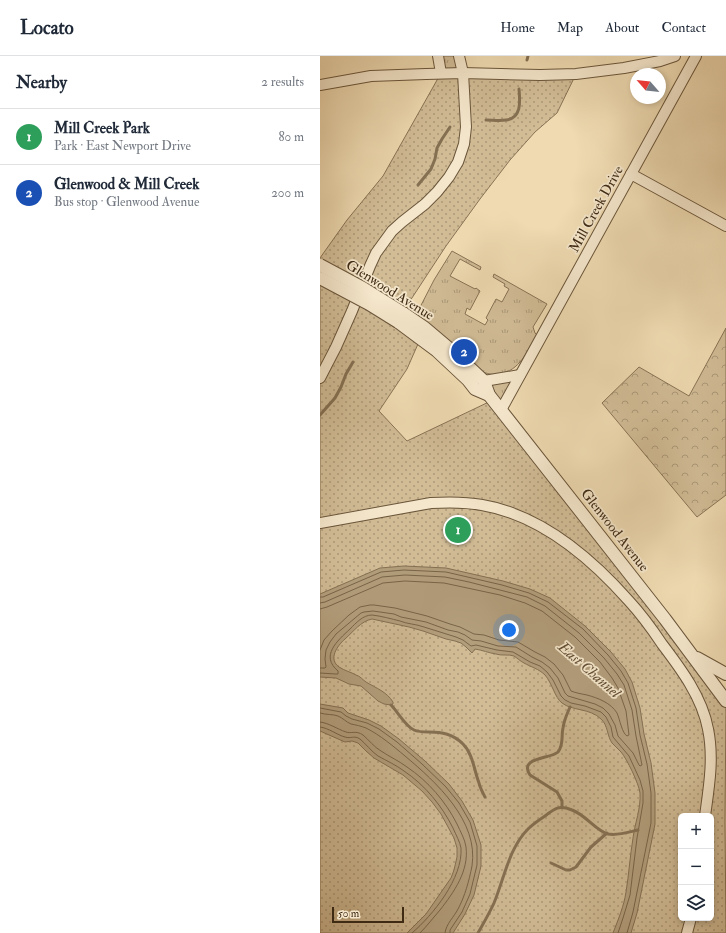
<!DOCTYPE html>
<meta charset="utf-8">
<style>
:root{--surface:#fff;--page:#f2f2f3;--text:#1f2937;--muted:#747a83;--line:#e0e1e3;--accent:#ea580c}
body{margin:0;font-family:"IM FELL Double Pica",serif;background:var(--page);color:var(--text)}
.controls{position:absolute;right:12px;bottom:12px;display:grid;overflow:hidden;border-radius:6px;box-shadow:0 2px 6px #0003}
.controls button{width:36px;height:36px;display:grid;place-items:center;padding:0;border:0;border-bottom:1px solid var(--line);background:var(--surface);color:var(--text);font:20px sans-serif}
.compass{position:absolute;left:310px;top:12px;width:36px;height:36px;border-radius:50%;background:var(--surface);box-shadow:0 2px 6px #0003;rotate:298deg}
.scale{position:absolute;left:12px;bottom:10px;width:72px;box-sizing:border-box;padding-left:4px;border:2px solid #3f2a14;border-top:0;font-size:11px;line-height:14px;white-space:nowrap;color:#3f2a14;-webkit-text-stroke:3px #f5e7cc;paint-order:stroke}
.you{position:absolute;left:189px;top:574px;width:14px;height:14px;margin:-10px;border:3px solid #fff;border-radius:50%;background:#1a73e8;box-shadow:0 0 0 6px #1a73e833}
.badge{display:grid;place-items:center;width:26px;height:26px;border-radius:50%;background:var(--accent);color:#fff;font-size:13px;font-weight:700}
.pin{position:absolute;translate:-50% -50%;border:2px solid #fff;box-shadow:0 1px 4px #0006}
.list{margin:0;padding:0;list-style:none}
h2{display:flex;justify-content:space-between;align-items:center;height:52px;margin:0;padding:0 16px;font-size:17px}
h2 small{font-size:13px;font-weight:400;color:var(--muted)}
.list li{display:grid;grid-template-columns:26px 1fr auto;gap:12px;align-items:center;box-sizing:border-box;height:56px;padding:0 16px;border-top:1px solid var(--line)}
.list b{display:block;font-size:15px;white-space:nowrap}
.list p{margin:0;font-size:13px;white-space:nowrap;color:var(--muted)}
.list em{font-size:13px;font-style:normal;color:var(--muted)}
.icon{flex:none;width:22px;height:22px;fill:none;stroke:currentColor;stroke-width:2;stroke-linecap:round;stroke-linejoin:round}
.map{position:relative;flex:none;width:406px;height:877px;overflow:hidden}
header{display:flex;align-items:center;gap:24px;box-sizing:border-box;height:56px;padding:0 20px;background:var(--surface);border-bottom:1px solid var(--line)}
header strong{font-size:19px}
nav{display:flex;gap:22px;margin-inline-start:auto;font-size:14px}
main{display:flex}
aside{flex:1;background:var(--surface)}
.map>svg:first-child{display:block}
.grass{fill:url(#grass-tufts);stroke:#887355}
.forest{fill:url(#forest-crowns);stroke:#887355}
.park{fill:url(#park-dots);stroke:#887355;fill-rule:evenodd}
.water{fill:#b39e7c;stroke:#857052}
.lines{fill:none;stroke-linecap:round;stroke-linejoin:round}
.shore{stroke:#796448;stroke-width:1}
.stream{stroke:#857052;stroke-width:3}
.minor-casing{stroke:#6b563b;stroke-width:12}
.tertiary-casing{stroke:#6b563b;stroke-width:14}
.minor{stroke:#f5e7cc;stroke-width:10}
.tertiary{stroke:#f5e7cc;stroke-width:12}
.tertiary-bridge-casing{stroke:#6b563b;stroke-width:14;stroke-linecap:butt}
.tertiary-bridge{stroke:#f5e7cc;stroke-width:12}
.labels{text-anchor:middle;dominant-baseline:central;stroke-width:3.5;stroke-linejoin:round;paint-order:stroke}
.street-label{font-size:14px;fill:#3f2a14;stroke:#f5e7cc}
.water-label{font-size:15px;font-style:italic;fill:#624d33;stroke:#f5e7cc}
</style>
<header>
<strong>Locato</strong>
<nav><a>Home</a><a>Map</a><a>About</a><a>Contact</a></nav>
</header>
<main>
<aside>
<h2>Nearby<small>2 results</small></h2>
<ul class="list">
<li><span class="badge" style="background:#2e9e5b">1</span><div><b>Mill Creek Park</b><p>Park · East Newport Drive</p></div><em>80 m</em></li>
<li><span class="badge" style="background:#1a4fb4">2</span><div><b>Glenwood &amp; Mill Creek</b><p>Bus stop · Glenwood Avenue</p></div><em>200 m</em></li>
</ul>
</aside>
<div class="map">
<svg width="406" height="877" viewBox="0 0 406 877">
<defs>
<pattern id="grass-tufts" width="24" height="20" patternUnits="userSpaceOnUse"><rect width="24" height="20" fill="#d1bc96"/><path d="M3 7l-1-3M5 7V3M7 7l1-3M15 17l-1-3M17 17v-4M19 17l1-3" fill="none" stroke="#ab9979"/></pattern>
<pattern id="forest-crowns" width="20" height="18" patternUnits="userSpaceOnUse"><rect width="20" height="18" fill="#d1bc96"/><path d="M2 6a3 3 0 1 1 6 0M12 15a3 3 0 1 1 6 0" fill="none" stroke="#ab9979"/></pattern>
<pattern id="park-dots" width="8" height="8" patternUnits="userSpaceOnUse"><rect width="8" height="8" fill="#d1bc96"/><path d="M2 2h.1M6 6h.1" fill="none" stroke="#ab9979" stroke-width="1.8" stroke-linecap="round"/></pattern>
</defs>
<rect width="100%" height="100%" fill="#efdab1"/>
<filter id="stains"><feTurbulence type="fractalNoise" baseFrequency=".005" numOctaves="4"/><feColorMatrix values="0 0 0 0 .2 0 0 0 0 .09 0 0 0 0 .02 0 0 0 .5 -.17"/></filter>
<radialGradient id="worn" r=".72"><stop offset=".6" stop-color="#630" stop-opacity="0"/><stop offset="1" stop-color="#630" stop-opacity=".3"/></radialGradient>
<g class="grass">
<path d="M118,0H139L143,17H121Z"/>
<path d="M132,195L161,211L160,214L140,203L130,220L155,233L156,232L160,235L150,254L147,252L145,258L165,269L168,264L166,262L176,243L182,246L189,233L184,230L185,228L173,221L174,218L227,248L213,271L215,277L217,279C207,295 200,315 179,318C173,319 167,318 161,315L96,259L114,224Z"/>
<path d="M200,319L181,354L164,325Z"/>
</g>
<path class="forest" d="M406,272V439L377,461L282,347L319,311L369,340Z"/>
<path class="park" d="M121,17L256,18L237,57L215,76L190,104L160,143L126,190L88,248L83,257L105,272L87,313L59,355L87,385L173,344L406,645L405,766L406,877H0V202L27,164L63,120ZM361,760H391V862H361Z"/>
<g class="water">
<path d="M84,510L126,512L183,525L210,533L230,542L265,570L291,596L305,613L312,626L320,652L324,678L331,707L335,737V768L317,857L311,877H293C298,864 304,850 306,836C309,818 310,800 313,782C315,767 321,752 320,737C319,728 307,703 301,696C298,693 295,690 292,687C287,680 288,669 281,663C270,652 252,655 242,647C235,642 232,627 225,619C219,613 211,611 204,607C200,605 197,602 194,600C189,598 181,600 176,598C169,597 162,594 155,593L152,597L146,591L141,587L135,585L126,583L103,575L89,571L52,563C41,565 33,576 25,583C17,590 8,603 19,611C25,615 31,616 36,619C40,620 43,624 46,626C56,632 67,636 73,646V648L71,649L64,648L58,645L41,630L29,628L16,622L0,621V538L60,512Z"/>
<path d="M0,648L23,652L28,657L49,664L61,670L79,683L105,705L129,728L142,745L153,764L161,789V810L154,839L145,858L133,877H87L106,858L124,832L131,822L134,814L137,801V792L134,782L121,758L112,746L102,735L83,719L54,702L46,695L38,687L32,685L25,686L0,675Z"/>
</g>
<g class="lines">
<g class="shore">
<path d="M0,541H3L61,516L84,514L126,516L182,529L209,537L228,546L263,573L288,599L301,615L308,627L316,652L320,679L327,708L331,737V767L313,856L307,877"/>
<path d="M0,547L5,546L62,521L85,519L125,521L149,526L207,541L225,550L259,577L284,602L297,618L304,629L312,654L316,680L322,709L320,710L319,709L313,697L298,680L295,669L289,658L283,652L275,648L248,640L245,637L238,622L230,612L222,606L212,601L196,591L178,590L161,585L152,584L145,579L138,576L128,574L106,566L81,561L74,558L53,555L44,556L41,557L16,578L10,586L6,594L5,603L6,611L5,612H0"/>
<path d="M0,553L7,551L63,527L85,525L124,527L180,539L205,547L222,555L255,581L280,606L292,622L298,632L306,655L309,679L307,680C302,677 300,664 297,657C291,647 278,642 267,639C262,638 256,637 251,635L243,619L234,608L225,601L215,596L198,586L179,584L164,579L154,578L140,571L130,568L107,560L75,552L54,549H50L40,551L29,559L12,575L4,584L0,594"/>
<path d="M0,617L16,618H18V615C0,600 17,585 30,573C36,567 43,559 52,559C61,560 72,563 80,565C87,568 96,568 104,571C115,574 125,578 136,581L143,584L151,590L156,589L177,594L193,596L210,606L220,610L227,616L233,624L241,640L245,644L251,647L265,650L281,656L286,661L291,671L293,681L309,700L320,724L323,735V747L317,782L310,839L303,862L298,877"/>
<path d="M0,652L21,656L26,660L32,663L47,667L59,673L77,686L102,708L126,731L139,747L150,766L157,790V809L150,838L142,856L130,874V877"/>
<path d="M0,657C6,659 13,658 18,660C23,662 26,666 31,668C36,669 41,670 46,672C60,679 73,690 85,700C116,726 159,765 152,810C149,825 145,840 138,853C134,861 126,868 125,877"/>
<path d="M0,666C9,667 17,673 26,676C31,678 36,674 43,679C49,684 54,691 61,695C70,701 79,705 87,711C108,725 126,746 137,768C140,775 145,783 146,791C149,815 134,836 120,854C113,862 107,870 100,877"/>
<path d="M0,671C9,672 17,679 25,681C31,683 34,679 40,683C46,688 51,695 58,700C67,705 76,709 84,715C105,729 122,750 133,772C136,779 140,786 141,792C143,822 113,859 92,877"/>
</g>
<g class="stream">
<path d="M207,4L208,0"/>
<path d="M166,64C173,64 179,65 186,64C202,62 200,45 199,33"/>
<path d="M98,129L111,113L115,103L117,92L122,83L130,71"/>
<path d="M0,359L15,342L21,331L26,318L33,306"/>
<path d="M71,649C78,656 85,670 94,674C98,676 104,676 109,676C122,676 133,678 143,688C153,698 154,714 159,727C160,732 163,737 165,741"/>
<path d="M242,751V745L237,736L210,719C198,701 231,703 238,696C244,689 241,680 243,672C244,664 247,658 250,651"/>
<path d="M231,807L246,814H250L256,811L271,791L287,777"/>
<path d="M158,877C163,868 169,858 174,847C184,823 189,792 208,773C213,768 219,764 225,760C235,752 239,749 252,754C266,759 276,775 288,778C298,780 309,776 318,774"/>
</g>
<g class="minor-casing">
<g id="minor">
<path d="M118,0L121,17"/>
<path d="M0,29L51,20L106,18L143,17L220,19L256,18L304,12L340,5L355,0"/>
<path d="M311,118L406,170"/>
<path d="M0,322L16,291L32,255L50,210L56,197L72,175L82,166L105,148L117,136L129,121L138,106L144,88L146,71L143,17L139,0"/>
<path d="M164,325L200,319"/>
<path d="M181,354L376,0"/>
<path d="M0,467L111,447C128,446 146,446 162,449C221,459 271,502 309,545C321,558 332,573 342,588C361,613 382,641 388,673C394,702 389,731 385,760"/>
<path d="M367,877L371,862"/>
</g>
</g>
<g class="tertiary-casing">
<g id="tertiary">
<path d="M83,257L105,272L131,294L164,325L169,339L345,563L406,645"/>
<path d="M78,266L117,295L148,324L155,333L169,339"/>
<path d="M377,602L406,618"/>
</g>
</g>
<use href="#minor" class="minor"/>
<use href="#tertiary" class="tertiary"/>
<g class="tertiary-bridge-casing">
<g id="tertiary-bridge">
<path d="M0,209L43,232L83,257"/>
<path d="M0,222L49,248L78,266"/>
</g>
</g>
<use href="#tertiary-bridge" class="tertiary-bridge"/>
</g>
<g class="labels">
<g class="street-label">
<text transform="translate(276 153) rotate(-61)">Mill Creek Drive</text>
<text transform="translate(70 234) rotate(32)">Glenwood Avenue</text>
<text transform="translate(295 474) rotate(52)">Glenwood Avenue</text>
</g>
<g class="water-label">
<text transform="translate(269 614) rotate(41)">East Channel</text>
</g>
</g>
<rect width="100%" height="100%" filter="url(#stains)"/>
<rect width="100%" height="100%" fill="url(#worn)"/>
</svg>
<div class="controls">
<button>+</button>
<button>−</button>
<button><svg class="icon" aria-label="layers" viewBox="0 0 24 24"><path d="M12 4l9 5-9 5-9-5zM3 14l9 5 9-5"/></svg></button>
</div>
<svg class="compass" viewBox="-18 -18 36 36"><path d="M0-13l5 13h-10z" fill="#e53935"/><path d="M0 13l5-13h-10z" fill="#747a83"/></svg>
<div class="scale">50 m</div>
<div class="you"></div>
<div class="pin badge" style="left:138px;top:474px;background:#2e9e5b">1</div>
<div class="pin badge" style="left:144px;top:296px;background:#1a4fb4">2</div>
</div>
</main>
